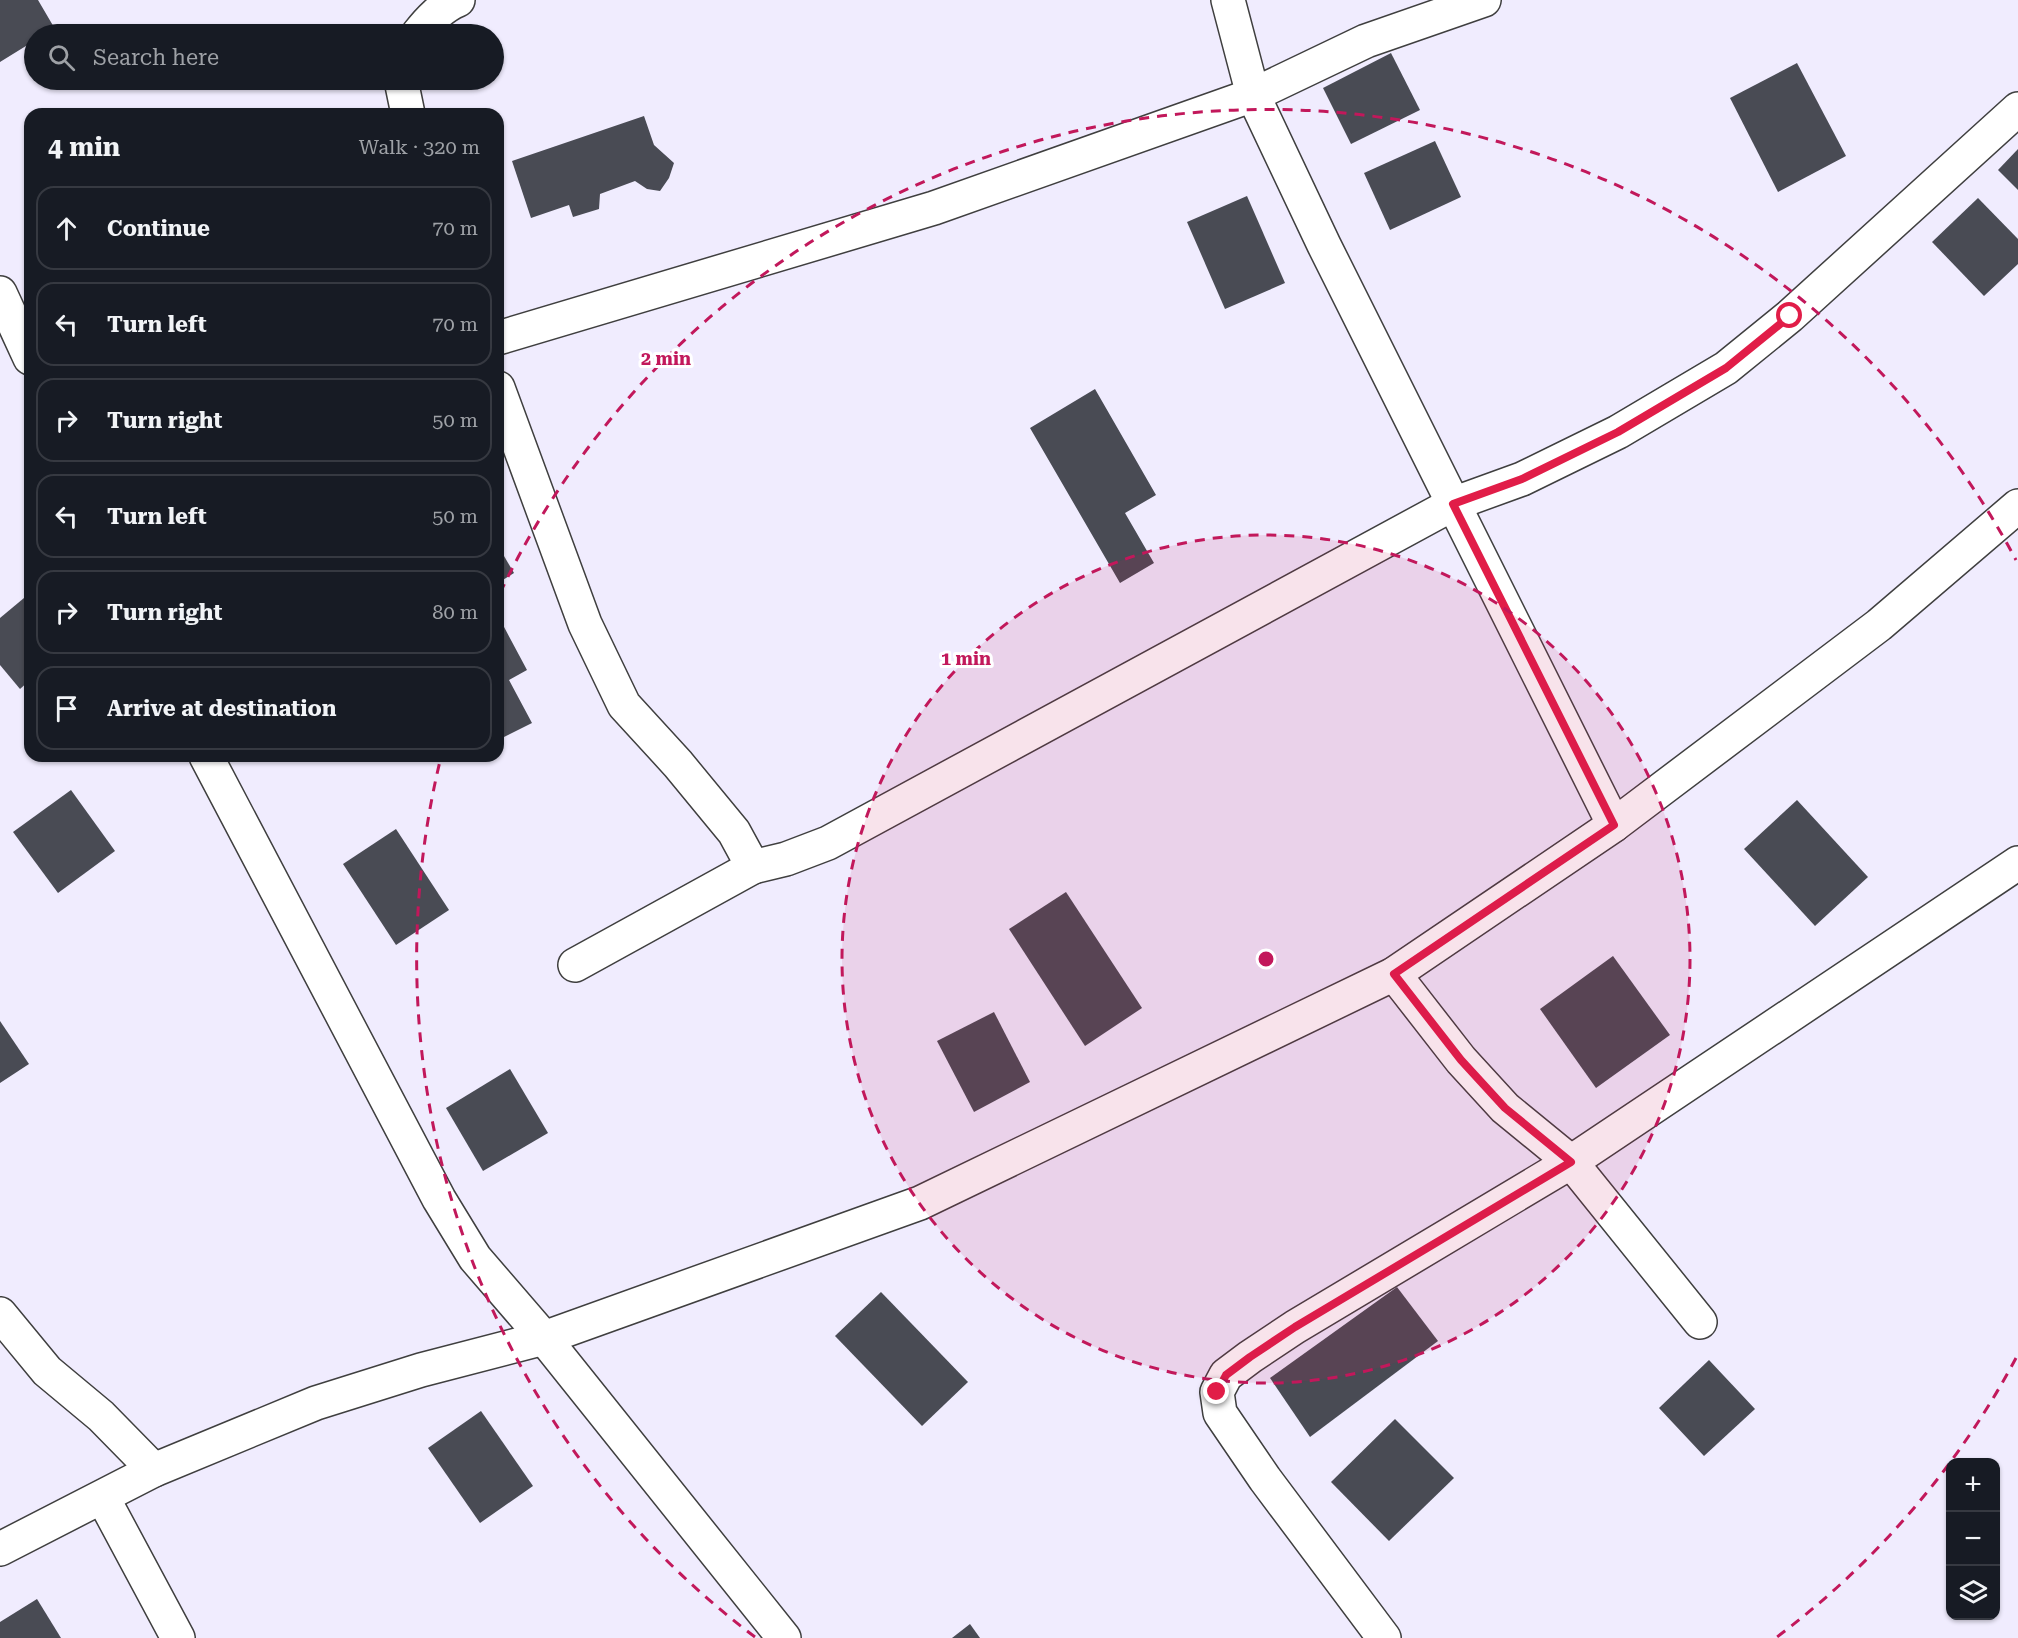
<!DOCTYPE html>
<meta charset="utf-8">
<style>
:root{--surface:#171b24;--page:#242831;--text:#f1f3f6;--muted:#9ea1a6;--line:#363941}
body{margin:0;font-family:"Roboto Serif",serif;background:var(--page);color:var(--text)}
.controls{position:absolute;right:18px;bottom:18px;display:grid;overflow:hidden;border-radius:12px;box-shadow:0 2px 4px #0004}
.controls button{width:54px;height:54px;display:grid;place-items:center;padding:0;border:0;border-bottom:2px solid var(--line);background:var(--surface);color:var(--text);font:30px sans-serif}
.stop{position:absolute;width:18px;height:18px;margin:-14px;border:4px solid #e11d48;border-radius:50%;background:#fff}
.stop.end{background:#e11d48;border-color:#fff;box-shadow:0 2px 6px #0008}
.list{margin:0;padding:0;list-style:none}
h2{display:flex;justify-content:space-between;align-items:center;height:78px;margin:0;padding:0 24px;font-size:26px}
h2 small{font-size:20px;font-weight:400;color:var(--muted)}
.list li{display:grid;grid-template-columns:39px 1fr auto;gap:18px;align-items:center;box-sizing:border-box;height:84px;margin:0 12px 12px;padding:0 12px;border:2px solid var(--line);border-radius:18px}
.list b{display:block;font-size:22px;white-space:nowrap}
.list em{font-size:20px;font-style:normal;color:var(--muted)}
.icon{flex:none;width:33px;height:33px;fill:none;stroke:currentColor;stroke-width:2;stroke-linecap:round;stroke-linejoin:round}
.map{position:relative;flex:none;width:2018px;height:1638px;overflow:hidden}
.search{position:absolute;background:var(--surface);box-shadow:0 2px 4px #0004;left:24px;top:24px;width:480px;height:66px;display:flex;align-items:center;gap:15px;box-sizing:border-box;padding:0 21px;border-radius:33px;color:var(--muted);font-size:22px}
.panel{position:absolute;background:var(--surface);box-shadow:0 2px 4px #0004;left:24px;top:108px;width:480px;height:654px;border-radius:18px}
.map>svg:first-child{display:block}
.building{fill:#494b54}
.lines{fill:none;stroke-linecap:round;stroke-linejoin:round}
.minor-casing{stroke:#3f3f3f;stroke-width:36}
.minor{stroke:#fff;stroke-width:33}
.route{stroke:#e11d48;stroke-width:8}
.ring{fill:none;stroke:#c2185b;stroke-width:3;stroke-dasharray:10 8}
.centre{fill:#c2185b;stroke:#fff;stroke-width:3}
.ring-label{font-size:18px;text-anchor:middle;font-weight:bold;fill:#c2185b;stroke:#fff;stroke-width:6;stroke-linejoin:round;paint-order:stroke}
</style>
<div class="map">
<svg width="2018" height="1638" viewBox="0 0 2018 1638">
<rect width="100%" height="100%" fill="#f0ecfe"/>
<g class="building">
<path d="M0,0H38L55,29L46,34H34V41L0,62Z"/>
<path d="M1391,53L1420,110L1351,144L1323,88Z"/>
<path d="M1797,63L1846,156L1778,192L1730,98Z"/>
<path d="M644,116L654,145L674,163L669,178L660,191L647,189L635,181L600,194L599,209L573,217L569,205L531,218L512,161Z"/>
<path d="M1435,141L1461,197L1390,230L1364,173Z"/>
<path d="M2018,149V190L1998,170Z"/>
<path d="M1247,196L1285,283L1225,309L1187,222Z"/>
<path d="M1978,198L2018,239V264L1984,296L1932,242Z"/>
<path d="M1095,389L1156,495L1125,513L1154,563L1120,583L1030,428Z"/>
<path d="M504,556L514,573L498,583V560Z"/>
<path d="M30,593V680L20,689L0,665V618Z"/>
<path d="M503,625L527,670L509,680L532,723L498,740V627Z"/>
<path d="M71,790L115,851L58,893L13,832Z"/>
<path d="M1797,800L1868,877L1815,926L1744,849Z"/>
<path d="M396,829L449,910L396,945L343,864Z"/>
<path d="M1066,892L1142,1008L1085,1046L1009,929Z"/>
<path d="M1613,956L1670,1035L1596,1088L1540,1009Z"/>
<path d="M994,1012L1030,1082L974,1112L937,1041Z"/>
<path d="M0,1021L29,1064L0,1083Z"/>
<path d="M510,1069L548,1133L483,1171L446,1108Z"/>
<path d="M1397,1287L1438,1341L1310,1437L1270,1378Z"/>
<path d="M881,1292L968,1382L922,1426L835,1336Z"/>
<path d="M1709,1360L1755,1409L1704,1456L1659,1408Z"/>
<path d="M481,1411L533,1486L480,1523L428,1448Z"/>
<path d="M1395,1419L1454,1478L1389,1541L1331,1482Z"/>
<path d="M37,1599L61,1638H0V1622Z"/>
<path d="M970,1624L980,1638H952Z"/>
</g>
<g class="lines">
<g class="minor-casing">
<g id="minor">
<path d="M1228,0L1253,95L1324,245L1614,825"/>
<path d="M418,34C429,20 441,7 458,0"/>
<path d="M401,80L408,114"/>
<path d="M0,293L30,358"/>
<path d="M498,338L934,208L1253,95L1366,41L1484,0"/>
<path d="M498,388L585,624L624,705L678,764L734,832L753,867L786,859L828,843L1453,504L1522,479L1618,432L1726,368L1790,316L2018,109"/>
<path d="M206,756L439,1199L475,1258L544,1338L784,1638"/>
<path d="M575,965L753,867"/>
<path d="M1394,974L1461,1060L1505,1108L1571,1162L1700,1322"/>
<path d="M0,1314L47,1371L101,1416L154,1470"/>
<path d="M103,1498L178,1638"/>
<path d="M0,1549L154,1470L316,1403L421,1370L544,1338L920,1203L1394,974L1614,825L1879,625L2018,506"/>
<path d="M1384,1638L1265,1479L1220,1413L1217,1392L1226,1375L1250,1357L1295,1327L1571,1162L2018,863"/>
</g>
</g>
<use href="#minor" class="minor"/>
</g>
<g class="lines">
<path class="route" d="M1217,1392L1226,1375L1250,1357L1295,1327L1571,1162L1505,1108L1461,1060L1394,974L1614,825L1453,504L1522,479L1618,432L1726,368L1790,316"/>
</g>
<circle cx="1266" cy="959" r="424" fill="#c2185b" fill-opacity=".12"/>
<g class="ring">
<circle cx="1266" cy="959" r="424"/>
<path d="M2016 1358A849 849 0 0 1 1777 1637M755 1637A849 849 0 0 1 440 761M500 593A849 849 0 0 1 2016 560"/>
</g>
<circle cx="1266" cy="959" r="9" class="centre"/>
<g class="ring-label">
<text x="666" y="365">2 min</text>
<text x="966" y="665">1 min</text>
</g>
</svg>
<div class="controls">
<button>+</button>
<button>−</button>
<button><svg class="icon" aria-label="layers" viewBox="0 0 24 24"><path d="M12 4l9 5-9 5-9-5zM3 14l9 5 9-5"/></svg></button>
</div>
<div class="stop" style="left:1790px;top:316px"></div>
<div class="stop end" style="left:1217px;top:1392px"></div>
<div class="search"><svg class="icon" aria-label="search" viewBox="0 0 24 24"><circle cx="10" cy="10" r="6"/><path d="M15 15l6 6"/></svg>Search here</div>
<section class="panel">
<h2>4 min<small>Walk · 320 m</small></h2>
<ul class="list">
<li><svg class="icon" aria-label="ahead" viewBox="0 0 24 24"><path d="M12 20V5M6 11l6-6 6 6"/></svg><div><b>Continue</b></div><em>70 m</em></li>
<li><svg class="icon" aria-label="left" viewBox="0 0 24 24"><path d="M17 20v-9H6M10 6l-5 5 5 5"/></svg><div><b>Turn left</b></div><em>70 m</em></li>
<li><svg class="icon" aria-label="right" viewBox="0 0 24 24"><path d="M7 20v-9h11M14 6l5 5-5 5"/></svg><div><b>Turn right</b></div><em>50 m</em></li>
<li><svg class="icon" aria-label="left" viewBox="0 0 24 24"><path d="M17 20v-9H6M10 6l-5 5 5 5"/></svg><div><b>Turn left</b></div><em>50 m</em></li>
<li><svg class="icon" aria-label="right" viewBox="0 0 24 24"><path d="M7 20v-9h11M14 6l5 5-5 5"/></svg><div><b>Turn right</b></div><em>80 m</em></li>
<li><svg class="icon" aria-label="arrive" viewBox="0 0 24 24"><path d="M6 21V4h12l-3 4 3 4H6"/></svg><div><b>Arrive at destination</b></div></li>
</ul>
</section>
</div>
